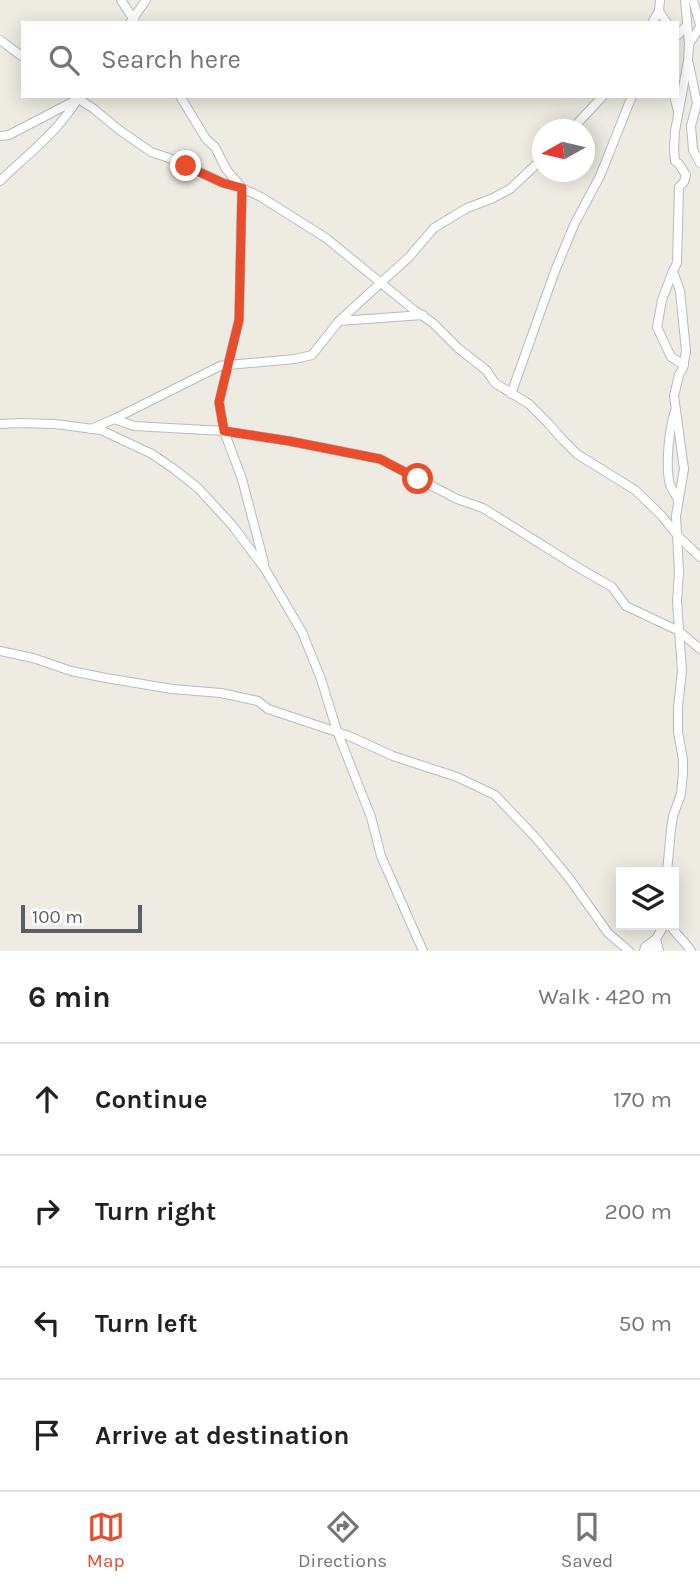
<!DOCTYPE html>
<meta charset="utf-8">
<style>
:root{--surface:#fff;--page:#f2f2f2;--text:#202124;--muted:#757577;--line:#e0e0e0;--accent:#e94d2c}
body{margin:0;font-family:Karla,sans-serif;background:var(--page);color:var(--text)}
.controls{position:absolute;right:21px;bottom:21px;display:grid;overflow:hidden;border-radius:0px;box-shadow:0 4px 18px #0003}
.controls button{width:63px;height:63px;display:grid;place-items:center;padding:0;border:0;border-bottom:2px solid var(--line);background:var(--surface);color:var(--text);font:35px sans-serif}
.compass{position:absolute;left:532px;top:119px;width:63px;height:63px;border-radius:50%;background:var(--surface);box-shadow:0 4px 18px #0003;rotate:262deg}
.scale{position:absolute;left:21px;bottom:18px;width:121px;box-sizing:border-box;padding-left:7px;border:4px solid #5b5e63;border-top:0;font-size:19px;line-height:24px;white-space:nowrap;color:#5b5e63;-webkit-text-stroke:5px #fff;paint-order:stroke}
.stop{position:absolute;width:21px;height:21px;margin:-16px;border:5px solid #e94d2c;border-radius:50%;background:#fff}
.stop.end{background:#e94d2c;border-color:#fff;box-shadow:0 2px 7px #0008}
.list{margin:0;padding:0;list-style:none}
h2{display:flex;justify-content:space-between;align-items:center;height:91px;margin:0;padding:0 28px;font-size:30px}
h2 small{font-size:23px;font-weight:400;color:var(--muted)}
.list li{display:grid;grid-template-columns:46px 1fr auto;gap:21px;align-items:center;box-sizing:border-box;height:112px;padding:0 28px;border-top:2px solid var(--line)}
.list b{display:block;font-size:26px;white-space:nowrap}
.list em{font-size:23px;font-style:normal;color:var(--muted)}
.icon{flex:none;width:38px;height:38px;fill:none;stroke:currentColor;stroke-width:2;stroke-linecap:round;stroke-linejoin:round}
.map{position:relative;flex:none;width:700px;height:951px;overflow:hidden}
.search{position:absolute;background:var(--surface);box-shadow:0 4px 18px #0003;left:21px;right:21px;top:21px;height:77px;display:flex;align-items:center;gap:18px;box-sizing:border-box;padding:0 24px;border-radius:0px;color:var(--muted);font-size:26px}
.sheet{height:539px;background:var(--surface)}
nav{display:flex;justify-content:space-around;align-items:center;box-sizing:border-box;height:98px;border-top:2px solid var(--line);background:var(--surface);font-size:19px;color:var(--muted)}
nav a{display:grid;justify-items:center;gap:4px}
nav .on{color:var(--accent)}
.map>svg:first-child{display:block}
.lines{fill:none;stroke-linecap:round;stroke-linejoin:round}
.minor-casing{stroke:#b8babf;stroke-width:10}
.minor{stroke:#fff;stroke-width:8}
.route{stroke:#e94d2c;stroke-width:9}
</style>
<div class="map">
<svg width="700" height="951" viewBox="0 0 700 951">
<rect width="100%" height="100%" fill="#eeece2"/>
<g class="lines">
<g class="minor-casing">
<g id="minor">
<path d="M121,0L134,20"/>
<path d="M685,0L689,44"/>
<path d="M693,0L700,25"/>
<path d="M659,11L667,23"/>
<path d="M130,23L146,0"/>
<path d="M652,23L659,11L660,0"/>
<path d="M677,36L687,25"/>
<path d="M0,40L23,57"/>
<path d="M689,64L697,103L691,126L693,150L700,163"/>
<path d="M74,96L94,109L118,129L151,152L175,160L223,183L242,188L261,197L326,238L414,310L433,323L458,348L486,370L495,383L529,404L547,422L563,440L577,454L635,490L661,515L678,536L700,557"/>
<path d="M674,96L678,111"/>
<path d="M571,130L603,96"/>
<path d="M0,136L9,135L78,99"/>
<path d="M0,181C29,153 58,132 79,97"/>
<path d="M673,271L662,300L657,327L671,357L684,365"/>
<path d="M339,321L409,257L434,228L467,208L491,199L510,189L542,159"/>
<path d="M511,394L555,271L574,225L600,176L632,96"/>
<path d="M675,411C669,429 665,467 670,485C672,490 676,495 678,500"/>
<path d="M114,419L134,426L224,431L289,441L380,459L457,499L483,508L579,568L612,587L626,606L679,631L700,649"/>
<path d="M0,424L19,423L55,424L101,430L152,454L174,469L198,488L232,525L265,569L302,632L321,679L337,731L371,817L381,856L423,951"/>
<path d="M91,429L114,419L220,366L228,365L239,320L242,188L226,169L215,147L206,139L180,96"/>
<path d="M264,563L242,479L224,431L219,403L228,365L295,359L312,355L339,321L423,315"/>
<path d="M0,651L33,658L71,671L106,678L172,689L221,693L258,701L268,709L349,736L393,756L457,777L495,795L535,837L569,878L608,933L629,951"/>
<path d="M667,872L671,829L673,816L681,794L683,772V760L678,732V707L682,671L677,601L679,572L676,516L684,469L674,396L679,375L683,368L686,351L680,291L673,271L677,263L679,187L684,182L686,175L679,164L675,161L674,149L675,131L688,61L689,44L700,27"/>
<path d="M670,925C676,935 685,941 691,951"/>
<path d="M644,951L645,947L656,939L651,951"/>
<path d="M659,951L656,939L664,925"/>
</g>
</g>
<use href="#minor" class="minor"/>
</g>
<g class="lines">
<path class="route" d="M186,166L223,183L242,188L239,320L219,402L224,431L289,441L380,459L418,479"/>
</g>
</svg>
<div class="controls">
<button><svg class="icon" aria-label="layers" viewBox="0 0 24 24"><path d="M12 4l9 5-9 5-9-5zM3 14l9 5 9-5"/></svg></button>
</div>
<svg class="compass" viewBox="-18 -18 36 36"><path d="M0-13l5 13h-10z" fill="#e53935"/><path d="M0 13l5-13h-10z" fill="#757577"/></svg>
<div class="scale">100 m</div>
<div class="stop" style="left:418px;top:479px"></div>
<div class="stop end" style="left:186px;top:166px"></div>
<div class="search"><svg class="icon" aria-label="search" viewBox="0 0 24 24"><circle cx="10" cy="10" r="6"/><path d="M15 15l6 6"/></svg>Search here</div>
</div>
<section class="sheet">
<h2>6 min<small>Walk · 420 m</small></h2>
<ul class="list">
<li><svg class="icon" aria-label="ahead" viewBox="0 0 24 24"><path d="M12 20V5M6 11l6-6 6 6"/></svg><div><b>Continue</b></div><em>170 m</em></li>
<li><svg class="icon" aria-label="right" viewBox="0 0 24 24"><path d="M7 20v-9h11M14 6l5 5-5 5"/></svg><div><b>Turn right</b></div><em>200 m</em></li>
<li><svg class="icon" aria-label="left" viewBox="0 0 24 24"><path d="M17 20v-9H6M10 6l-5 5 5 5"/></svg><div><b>Turn left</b></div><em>50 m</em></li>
<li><svg class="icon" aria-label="arrive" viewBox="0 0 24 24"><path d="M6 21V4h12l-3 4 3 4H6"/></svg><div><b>Arrive at destination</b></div></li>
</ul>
</section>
<nav>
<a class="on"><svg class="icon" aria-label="map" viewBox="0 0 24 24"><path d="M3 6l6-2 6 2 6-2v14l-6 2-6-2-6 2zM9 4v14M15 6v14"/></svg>Map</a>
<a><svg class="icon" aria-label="directions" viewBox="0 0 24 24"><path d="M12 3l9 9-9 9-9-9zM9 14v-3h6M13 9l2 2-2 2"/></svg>Directions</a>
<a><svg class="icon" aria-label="saved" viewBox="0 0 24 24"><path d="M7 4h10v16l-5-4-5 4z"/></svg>Saved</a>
</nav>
